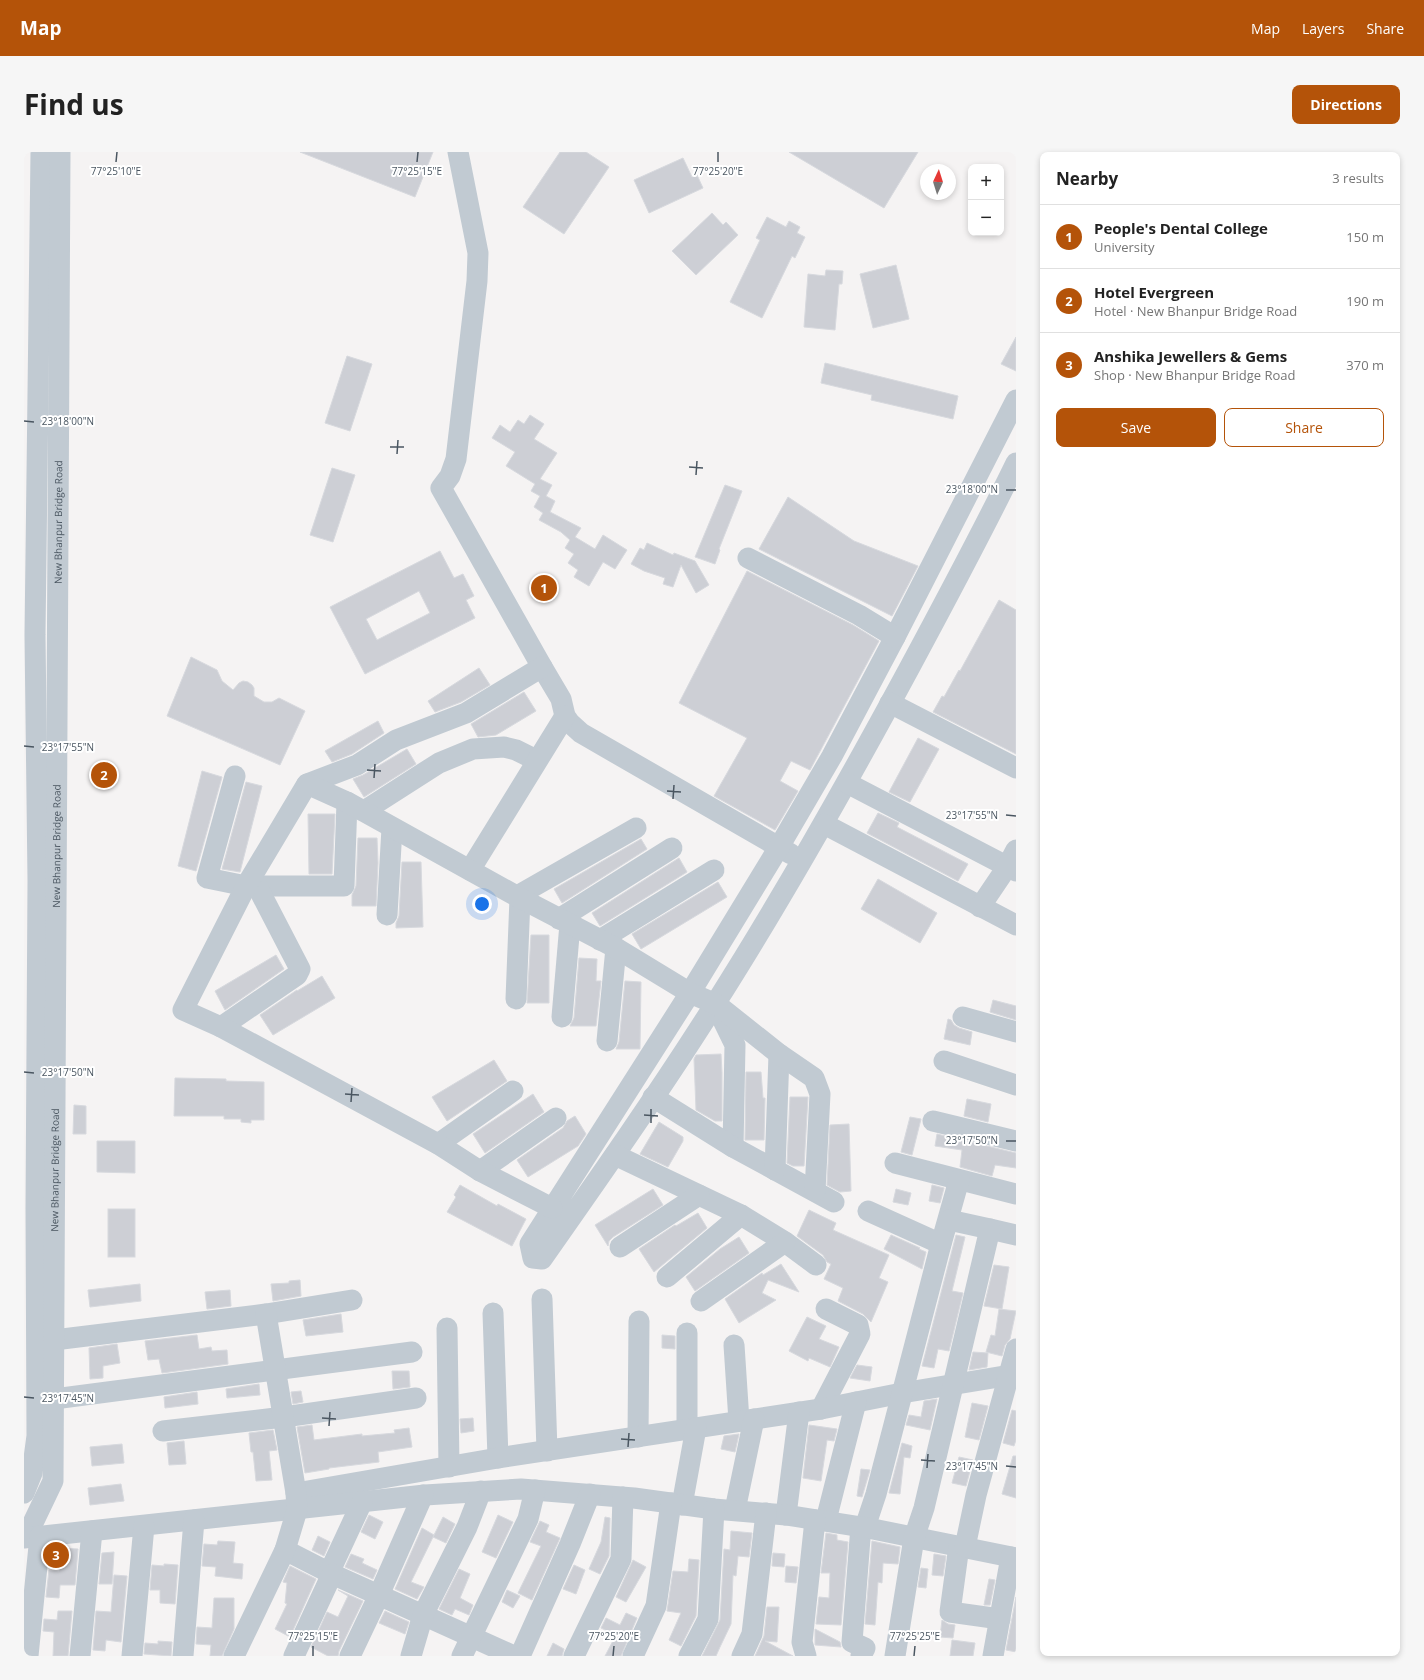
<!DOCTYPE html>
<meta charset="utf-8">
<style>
:root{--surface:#fff;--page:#f6f6f6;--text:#222;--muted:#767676;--line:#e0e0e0;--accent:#b45309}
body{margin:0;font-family:"Open Sans",sans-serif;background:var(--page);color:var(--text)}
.controls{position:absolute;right:12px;top:12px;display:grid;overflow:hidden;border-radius:8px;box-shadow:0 2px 6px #0003}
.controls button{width:36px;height:36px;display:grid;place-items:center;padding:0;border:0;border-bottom:1px solid var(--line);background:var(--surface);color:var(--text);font:20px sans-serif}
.compass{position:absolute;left:896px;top:12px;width:36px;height:36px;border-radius:50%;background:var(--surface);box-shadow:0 2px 6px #0003;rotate:4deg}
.you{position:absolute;left:458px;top:752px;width:14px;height:14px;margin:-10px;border:3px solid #fff;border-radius:50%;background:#1a73e8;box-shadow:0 0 0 6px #1a73e833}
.badge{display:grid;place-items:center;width:26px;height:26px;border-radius:50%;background:var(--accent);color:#fff;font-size:13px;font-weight:700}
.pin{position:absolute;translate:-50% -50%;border:2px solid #fff;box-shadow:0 1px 4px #0006}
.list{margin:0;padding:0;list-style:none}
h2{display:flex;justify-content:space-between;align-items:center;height:52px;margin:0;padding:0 16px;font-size:17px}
h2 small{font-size:13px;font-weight:400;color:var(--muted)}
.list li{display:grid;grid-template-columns:26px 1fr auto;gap:12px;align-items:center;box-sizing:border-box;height:64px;padding:0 16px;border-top:1px solid var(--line)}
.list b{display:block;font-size:15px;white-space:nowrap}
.list p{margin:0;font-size:13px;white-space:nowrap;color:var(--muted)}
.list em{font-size:13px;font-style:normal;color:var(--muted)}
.actions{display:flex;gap:8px;padding:12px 16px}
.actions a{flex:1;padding:9px 0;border:1px solid var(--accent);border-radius:8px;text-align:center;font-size:14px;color:var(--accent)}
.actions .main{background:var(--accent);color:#fff}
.map{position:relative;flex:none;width:992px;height:1504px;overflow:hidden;border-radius:8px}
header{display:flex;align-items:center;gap:24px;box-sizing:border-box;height:56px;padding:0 20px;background:var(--accent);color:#fff}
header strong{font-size:19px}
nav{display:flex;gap:22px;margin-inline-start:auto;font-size:14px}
.intro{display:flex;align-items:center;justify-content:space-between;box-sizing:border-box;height:96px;padding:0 24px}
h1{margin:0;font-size:28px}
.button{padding:10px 18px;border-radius:8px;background:var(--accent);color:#fff;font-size:14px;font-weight:700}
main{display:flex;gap:24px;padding:0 24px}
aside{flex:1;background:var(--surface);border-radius:8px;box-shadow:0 2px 6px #0003}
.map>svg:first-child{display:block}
.building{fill:#cdcfd5;stroke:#d7d9de;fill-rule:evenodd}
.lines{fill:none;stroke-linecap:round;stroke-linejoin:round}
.minor{stroke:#c1cad2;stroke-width:21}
.ticks{fill:none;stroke:#4a5661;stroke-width:1.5}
.labels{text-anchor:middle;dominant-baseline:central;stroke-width:4;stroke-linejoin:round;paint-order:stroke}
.street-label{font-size:10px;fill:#4a5661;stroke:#fff}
.ticks-label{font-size:10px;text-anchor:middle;fill:#4a5661;stroke:#fff;stroke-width:4;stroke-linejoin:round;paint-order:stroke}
</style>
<header>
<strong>Map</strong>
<nav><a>Map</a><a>Layers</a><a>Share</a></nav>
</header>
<div class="intro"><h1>Find us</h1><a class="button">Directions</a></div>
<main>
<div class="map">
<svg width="992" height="1504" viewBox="0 0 992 1504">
<rect width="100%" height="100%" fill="#f5f3f3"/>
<g class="building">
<path d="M276,0H409L391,45Z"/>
<path d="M536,0H562L585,15L540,82L499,55Z"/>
<path d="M765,0H894L860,56Z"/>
<path d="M659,6L668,25L673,23L679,36L625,61L610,28Z"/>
<path d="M688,61L699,73L702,70L714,83L672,123L648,99Z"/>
<path d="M743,65L762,75L765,69L776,75L773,81L781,85L771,106L768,104L738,166L706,150L736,88L732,86Z"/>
<path d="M872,113L885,167L849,176L836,122Z"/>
<path d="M802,118L819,119L818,132H815L811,178L780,175L784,122L801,124Z"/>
<path d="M992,185V219L977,212Z"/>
<path d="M323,204L348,212L326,279L301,271Z"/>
<path d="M801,211L934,244L929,267L847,248L848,243L797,231Z"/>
<path d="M506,263L520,272L510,287L533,301L516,327L528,333L522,344L531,349L526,360L557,376L551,385L571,397L579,383L603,398L591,417L579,410L565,434L550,425L554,418L544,411L550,402L541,396L546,388L537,380L515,368L519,361L510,355L516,344L507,339L511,332L482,314L491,300L468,286L476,273L486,280L494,268L500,272Z"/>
<path d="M308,316L331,323L309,390L286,383Z"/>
<path d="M701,333L718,339L695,397L696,398L691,412L671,405Z"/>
<path d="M764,345L830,389L894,414L868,464L735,397Z"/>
<path d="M623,391L649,403L650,401L671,409L685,433L672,441L657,413L649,435L639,432L641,426L620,419L607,412L616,396L620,398Z"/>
<path d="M416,399L430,426L439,422L450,444L442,448L451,466L341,522L306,455ZM395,439L406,461L353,488L342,467Z"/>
<path d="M723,419L829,473L855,489L786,618L767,609L756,629L774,639L751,678L690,644L723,586L655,551Z"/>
<path d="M975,448L992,458V602L909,560L918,544L920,545L935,518L936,519Z"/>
<path d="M167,505L193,518L198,529L209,538L215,531L219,529L224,530L228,533L230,536V544L240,550H248L255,546L281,559L256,613L143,564Z"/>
<path d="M455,516L466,533L437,550L411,560L404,549Z"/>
<path d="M500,540L512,559L472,583L454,585L447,572Z"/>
<path d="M354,569L360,581L328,602L308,610L301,599Z"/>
<path d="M894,586L915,597L886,650L865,640Z"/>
<path d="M383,597L392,612L340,645L329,627L339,623Z"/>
<path d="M178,619L198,625L172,719L154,714Z"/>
<path d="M222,630L238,634L216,720L198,717Z"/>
<path d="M854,661L875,671L873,675L944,712L934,729L843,681Z"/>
<path d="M284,662H311L308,722H285Z"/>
<path d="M334,686H353L354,711L352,754H328V743L332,734Z"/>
<path d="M617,687L623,697L538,751L530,737Z"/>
<path d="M655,706L663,720L576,774L568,761Z"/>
<path d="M378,710H397L399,775L372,776V771L375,764Z"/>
<path d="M854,727L913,761L896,791L837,757Z"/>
<path d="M694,730L703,745L617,797L608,782Z"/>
<path d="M507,783H525V851H503Z"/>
<path d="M252,803L260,817L201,858L191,839Z"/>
<path d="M555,806L573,807L572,829H577L572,874H546L550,866Z"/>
<path d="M298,824L311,846L249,883L236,863L273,838V839Z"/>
<path d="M601,829L617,830L616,897H592L595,890Z"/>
<path d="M969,848L992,854V868L966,860Z"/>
<path d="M924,867L927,868L930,873L935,876L948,880L946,893L920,887Z"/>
<path d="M697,902L698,921V969H691L672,958L670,907L672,903Z"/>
<path d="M470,908L483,929L423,969L408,945Z"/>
<path d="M722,920H737L739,946H741L740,988H721Z"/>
<path d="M151,926L202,927V929L240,930V968H227V971L217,970V967H200V964H150Z"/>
<path d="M509,942L520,960L461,1001L449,982Z"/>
<path d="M766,945H784L780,1014H769L763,1011Z"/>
<path d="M943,947L967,952L964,970L940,964Z"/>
<path d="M50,953L62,954V982H49Z"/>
<path d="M551,964L562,982L554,994L504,1025L493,1008L539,976L543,969Z"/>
<path d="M886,965L897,967L888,1003L877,1000Z"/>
<path d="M635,970L659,985V989L644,1015L616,1002Z"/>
<path d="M825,972L827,1039L816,1040L803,1033L806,973Z"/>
<path d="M913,982L992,1001V1016L971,1013L968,1024L936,1015L938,998L911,994Z"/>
<path d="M73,989H111V1021L73,1020Z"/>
<path d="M436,1033L473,1054L474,1052L502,1067L488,1094L423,1060L432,1045L430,1043Z"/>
<path d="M908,1033L920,1036L916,1051L905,1049Z"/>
<path d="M629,1037L639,1053L589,1085L585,1089L584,1094L571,1073Z"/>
<path d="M872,1037L887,1041L884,1053L869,1050Z"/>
<rect x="84" y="1057" width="27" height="48"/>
<path d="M785,1058L812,1071L809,1078L865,1103L855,1126L864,1130L847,1170L839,1162L814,1149L819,1136L800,1127L807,1112L803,1110L799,1103L773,1084Z"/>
<path d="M674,1061L683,1076L630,1120L615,1097L651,1073L652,1074Z"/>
<path d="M867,1083L896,1096L895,1097L902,1100L898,1117L860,1097Z"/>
<path d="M932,1083L941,1085L928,1139L939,1141L925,1199L914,1197L910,1216L898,1214Z"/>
<path d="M715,1085L725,1101L671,1139L662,1125L696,1097Z"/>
<path d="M757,1112L775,1140L744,1128L738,1141L752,1148L715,1171L701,1147L738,1121L739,1123Z"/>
<path d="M970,1113L985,1115L978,1157L960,1154Z"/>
<path d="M276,1128L277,1144L249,1149L247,1132L265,1131V1129Z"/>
<path d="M116,1132L117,1149L66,1155L64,1138Z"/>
<path d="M206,1138L207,1154L183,1157L181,1140Z"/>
<path d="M975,1157L992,1159L986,1187L981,1193L978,1204L962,1200L967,1183L971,1184Z"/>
<path d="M317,1162L319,1180L282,1184L279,1168Z"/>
<path d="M783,1165L802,1174L795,1187L815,1195L806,1215L785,1206L784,1209L765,1199Z"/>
<path d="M173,1183L175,1197L187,1195L188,1199L203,1198L204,1212L138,1221L135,1207L124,1208L121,1189Z"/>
<path d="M638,1183L651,1184V1197L638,1196Z"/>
<path d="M93,1192L96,1211L79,1214V1226L66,1227L65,1196Z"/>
<path d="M949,1200L964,1201L963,1215L945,1218Z"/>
<path d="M833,1213L848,1215L846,1229L826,1226Z"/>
<path d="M368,1219H385L386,1235L369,1237Z"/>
<path d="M235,1232L236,1243L203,1246L202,1237Z"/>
<path d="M277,1239L279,1250L269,1252L267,1240Z"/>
<path d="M173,1240L174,1252L141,1256L140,1245Z"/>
<path d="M913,1247L906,1278L882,1273L885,1263L897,1265L900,1249Z"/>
<path d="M948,1251L964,1254L955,1288L941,1285Z"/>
<path d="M988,1258L992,1259V1288L990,1294L979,1291Z"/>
<path d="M449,1266L450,1279L437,1281L436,1267Z"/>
<path d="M288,1273L290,1288L338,1282V1284L371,1281L370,1278L385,1276L388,1295L354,1300L355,1310L305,1316V1317L281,1321L273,1275Z"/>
<path d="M785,1273L813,1277L810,1289L803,1288L797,1329L779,1326Z"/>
<path d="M249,1278L253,1298L245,1299L248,1328L232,1329L229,1300H227L225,1281Z"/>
<path d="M715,1282L711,1300L697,1297L700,1284Z"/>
<path d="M160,1289L162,1312L145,1313L143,1291Z"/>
<path d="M878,1291L888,1294L886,1306L880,1305L876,1342L865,1341Z"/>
<path d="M98,1292L100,1311L68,1314L66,1295Z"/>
<path d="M989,1304H992V1346L978,1342Z"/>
<path d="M935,1305L949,1308L942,1334L928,1331Z"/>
<path d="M837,1317L846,1318L838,1345L833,1344Z"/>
<path d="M97,1332L100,1349L66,1353L64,1336Z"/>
<path d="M345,1363L359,1370L351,1387L337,1380Z"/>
<path d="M474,1363L489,1370L472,1406L458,1400Z"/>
<path d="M419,1365L431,1372L422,1391L409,1385Z"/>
<path d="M581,1365L586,1366L585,1404L576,1422L565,1417L577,1390Z"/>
<path d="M516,1369L525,1373L522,1380L536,1386L508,1448L494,1441L517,1394L506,1390Z"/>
<path d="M398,1376L410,1383L387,1430L400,1435L393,1447L371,1437Z"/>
<path d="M707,1379L728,1381L725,1405L714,1404L712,1424L709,1423L707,1472L696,1495L692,1504H678L696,1468L700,1397L706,1398Z"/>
<path d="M802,1381L813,1383V1388L824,1390L817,1473L792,1472L795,1445L805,1446L806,1421H797Z"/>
<path d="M294,1384L306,1390L300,1404L288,1398Z"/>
<path d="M194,1389L211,1390L209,1411L219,1412L218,1427L191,1424L192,1415L178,1414L180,1392L193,1393Z"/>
<path d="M848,1389L876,1395L874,1412L859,1411L858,1431L854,1430L851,1473L841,1472Z"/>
<path d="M36,1396L54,1397L51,1433H36L35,1446L22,1445L25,1418L35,1419Z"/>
<path d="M90,1400L88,1432H75L78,1401Z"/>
<path d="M749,1401L761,1402L760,1415L748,1414Z"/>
<path d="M327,1402L340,1407L338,1411L353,1418L349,1427L321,1415Z"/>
<path d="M910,1402L922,1404L919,1424L908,1423Z"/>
<path d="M665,1407L675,1408L672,1464L657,1494L645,1488L657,1461L643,1459L649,1419L664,1420Z"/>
<path d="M609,1408L622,1415L602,1450L592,1445Z"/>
<path d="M140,1412L154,1413L151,1452L136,1451V1438H126L128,1413L140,1414Z"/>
<path d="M550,1413L561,1418L552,1442L539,1437Z"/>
<path d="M266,1414L292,1427L266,1485L251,1477L263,1452L261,1451L263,1431L259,1430Z"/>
<path d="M762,1414L774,1415L772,1431L761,1430Z"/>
<path d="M897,1416L904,1417L902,1436L894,1435Z"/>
<path d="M435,1417L446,1422L436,1446L449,1453L445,1463L431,1457L428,1463L415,1457Z"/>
<path d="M90,1423L103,1424L97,1490L82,1488L81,1499L69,1498L72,1459L87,1460Z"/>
<path d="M965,1427L971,1428L966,1453H960Z"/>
<path d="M314,1438L339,1449L315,1499L314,1504H304L287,1495L303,1460L314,1465L324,1444Z"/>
<path d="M483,1438L496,1444L489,1456L478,1450Z"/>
<path d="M992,1445V1500L982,1498Z"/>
<path d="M190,1446H210V1477L198,1504H186L187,1493L172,1492L173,1475L188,1476Z"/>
<path d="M743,1455H755L753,1490L741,1489L769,1504H731L740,1484Z"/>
<path d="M34,1459H48L44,1504H29L30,1480L19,1479L20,1467L33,1468Z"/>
<path d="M361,1459L385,1470L381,1482L355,1471Z"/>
<path d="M602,1461L613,1466L597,1504H581L592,1483L577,1476L582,1466L596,1473Z"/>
<path d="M918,1468L924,1472L931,1473L929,1486L916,1485Z"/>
<path d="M791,1477L816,1490L817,1495L791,1493Z"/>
<path d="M928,1488L951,1491L949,1504H926Z"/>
<path d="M134,1489L148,1490L147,1504L120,1502L121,1491L134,1492Z"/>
<path d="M529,1491L540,1497L538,1504H523Z"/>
</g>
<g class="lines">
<g class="minor">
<path d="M434,0L454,101L453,129L432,307L426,324L417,336L518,515L537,547L541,564L546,571L557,581L767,702"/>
<path d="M992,248L871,485L808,604L755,695L666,841L506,1092L509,1106L518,1107C577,1023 636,939 691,852C761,742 825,628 887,513C923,446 959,379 992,311"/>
<path d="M724,406L835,463L871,485"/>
<path d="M866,551L992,616"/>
<path d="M211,624L183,726L222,734H320L323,650"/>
<path d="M823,631L992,719"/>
<path d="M283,632L333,613L372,588L442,561L518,515"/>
<path d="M340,659L415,611L449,597L480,595L492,598L512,608"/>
<path d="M800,672L992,773"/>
<path d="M446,718L541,564"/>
<path d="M493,744L612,676"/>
<path d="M956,755L983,715L992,698"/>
<path d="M363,763L368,676"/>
<path d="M535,767L648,696"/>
<path d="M576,788L690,718"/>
<path d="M492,847L496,746"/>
<path d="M693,856L711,893L709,995"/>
<path d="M538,865L546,772"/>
<path d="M939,865L992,880"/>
<path d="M197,875L273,823L276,817L233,734"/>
<path d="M583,889L592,796"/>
<path d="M920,909L992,933"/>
<path d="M629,945L709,995L810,1050"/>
<path d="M909,969L992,989"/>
<path d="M414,992L489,939"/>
<path d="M591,1003L717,1063L761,1090L792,1113"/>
<path d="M871,1011L992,1042"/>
<path d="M751,1018L755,902"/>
<path d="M456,1019L532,966"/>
<path d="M528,1056L456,1019L414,992L197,875L159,858L222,734L283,632L323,650L496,746L592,796L666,841L692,852L755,902L790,926L796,942L791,1039"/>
<path d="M844,1059L917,1092"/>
<path d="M966,1077L992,1083"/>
<path d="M596,1095L675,1043"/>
<path d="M643,1125L717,1063"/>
<path d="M518,1147L523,1299"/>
<path d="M677,1149L761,1090"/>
<path d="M469,1161L474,1306"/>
<path d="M423,1176L425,1315"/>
<path d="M30,1188L242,1162L328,1148"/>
<path d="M710,1193L715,1269"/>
<path d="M30,1247L388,1200"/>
<path d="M797,1257L836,1182L834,1173L802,1157"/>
<path d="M663,1278V1181"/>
<path d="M139,1279L260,1265L392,1246"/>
<path d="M614,1285L615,1169"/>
<path d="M0,1341L8,1321L13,1284L12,1057L14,729L11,483L17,0"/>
<path d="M272,1341L474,1306L797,1257L878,1241L992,1222"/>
<path d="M658,1353L672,1276"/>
<path d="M711,1358L730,1267"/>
<path d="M762,1363L775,1260"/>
<path d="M802,1368L832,1250"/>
<path d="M837,1374L828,1490L841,1496L837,1504"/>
<path d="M841,1375L852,1342L917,1092L935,1028"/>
<path id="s1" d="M0,1379L7,1375L29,1329L36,0"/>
<path d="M0,1386L401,1343L497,1337L610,1346L690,1357L762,1363L844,1376L992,1406"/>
<path d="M935,1394L926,1460L976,1467"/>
<path d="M941,1395L952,1343L992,1197"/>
<path d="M261,1398L308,1422L490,1504"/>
<path d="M305,1421L338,1350"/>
<path d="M4,1504L16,1384"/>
<path d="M56,1504L68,1379"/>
<path d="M108,1504L120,1374"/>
<path d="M159,1504L170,1368"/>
<path d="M210,1504L261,1398L273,1358L272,1341L242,1162"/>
<path d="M270,1504L308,1422"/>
<path d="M326,1504L355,1443L399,1343"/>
<path d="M387,1504L399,1463L443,1375L457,1339"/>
<path d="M438,1504L504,1367L511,1338"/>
<path d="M496,1504L546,1392L566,1342"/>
<path d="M550,1504L597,1407L599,1345"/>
<path d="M609,1504L632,1454L647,1351"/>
<path d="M665,1504L684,1467L690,1357"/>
<path d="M718,1504L728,1482L742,1361"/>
<path d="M782,1504L778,1490L791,1368"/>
<path d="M871,1504L890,1386L900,1356L966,1077L925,1068"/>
<path d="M969,1504L987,1405"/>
</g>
</g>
<path class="ticks" d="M92,10L93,0M393,10L394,0M694,10V0M0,269L10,270M366,295H380M373,302L374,288M665,315L679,316M672,323L673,309M982,338H992M0,594L10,595M343,618L357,619M350,626L351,612M643,639L657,640M649,647L650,633M982,663L992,664M0,920L10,921M321,942L335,943M327,950L328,936M620,963L634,964M627,971V957M982,989H992M0,1245L10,1246M298,1266L312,1267M305,1274L306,1260M597,1287L611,1288M604,1295L605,1281M897,1308L911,1309M982,1314L992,1315M903,1316L904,1302M289,1504V1494M589,1504L590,1494M890,1504L891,1494"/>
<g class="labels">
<g class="street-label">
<text stroke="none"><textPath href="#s1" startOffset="1018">New Bhanpur Bridge Road</textPath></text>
<text stroke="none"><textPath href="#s1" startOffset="694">New Bhanpur Bridge Road</textPath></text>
<text stroke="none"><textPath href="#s1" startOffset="370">New Bhanpur Bridge Road</textPath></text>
</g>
</g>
<g class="ticks-label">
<text x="92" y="23">77°25'10"E</text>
<text x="393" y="23">77°25'15"E</text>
<text x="694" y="23">77°25'20"E</text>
<text x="44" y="273">23°18'00"N</text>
<text x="948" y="341">23°18'00"N</text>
<text x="44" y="599">23°17'55"N</text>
<text x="948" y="667">23°17'55"N</text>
<text x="44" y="924">23°17'50"N</text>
<text x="948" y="992">23°17'50"N</text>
<text x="44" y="1250">23°17'45"N</text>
<text x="948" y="1318">23°17'45"N</text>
<text x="289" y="1488">77°25'15"E</text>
<text x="590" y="1488">77°25'20"E</text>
<text x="891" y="1488">77°25'25"E</text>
</g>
</svg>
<div class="controls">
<button>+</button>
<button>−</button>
</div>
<svg class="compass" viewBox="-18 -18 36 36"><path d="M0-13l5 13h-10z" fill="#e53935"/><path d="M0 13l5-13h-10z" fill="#767676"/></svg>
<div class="you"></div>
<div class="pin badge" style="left:520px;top:436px">1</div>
<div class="pin badge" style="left:80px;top:623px">2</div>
<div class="pin badge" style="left:32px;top:1403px">3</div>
</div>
<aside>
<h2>Nearby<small>3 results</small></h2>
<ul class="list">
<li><span class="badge">1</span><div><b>People's Dental College</b><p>University</p></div><em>150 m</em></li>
<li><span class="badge">2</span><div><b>Hotel Evergreen</b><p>Hotel · New Bhanpur Bridge Road</p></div><em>190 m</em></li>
<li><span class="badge">3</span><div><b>Anshika Jewellers &amp; Gems</b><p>Shop · New Bhanpur Bridge Road</p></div><em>370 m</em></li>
</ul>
<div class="actions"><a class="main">Save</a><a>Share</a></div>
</aside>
</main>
